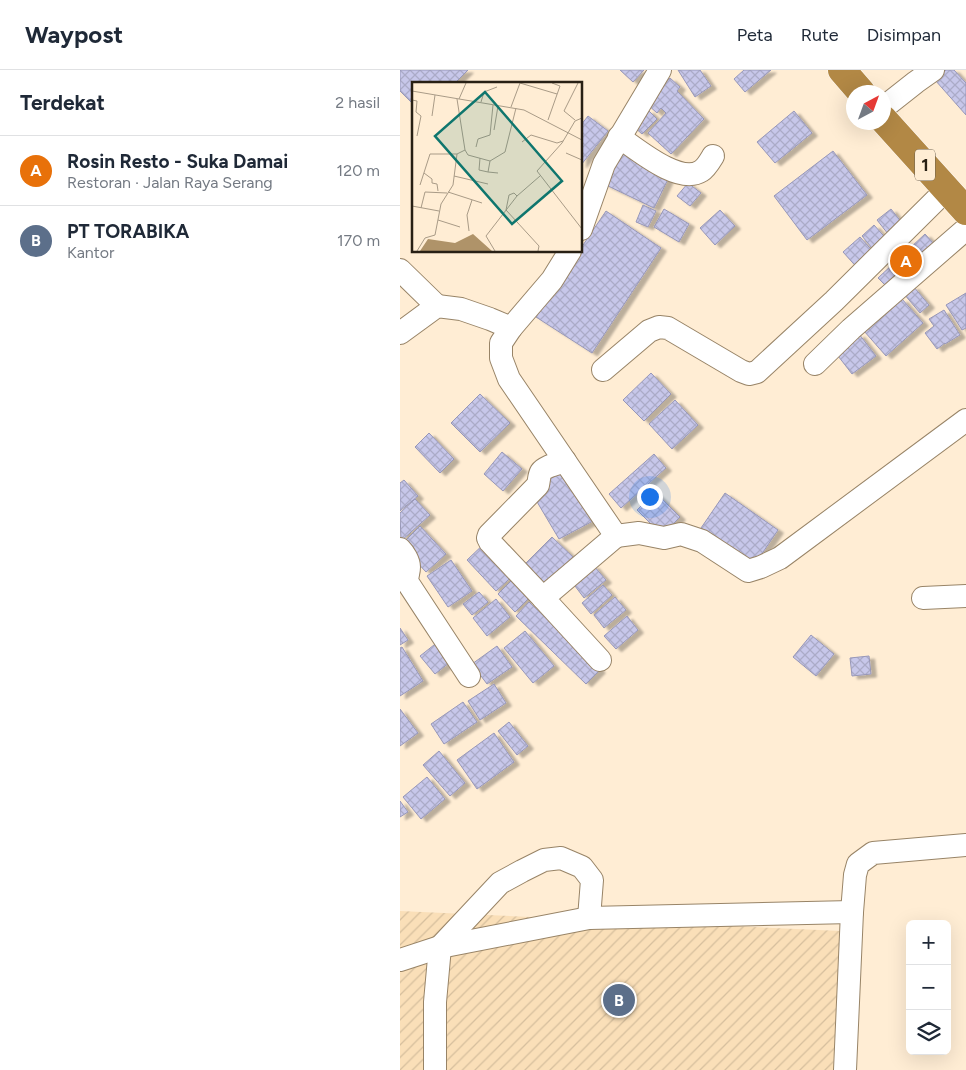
<!DOCTYPE html>
<html lang="id">
<meta charset="utf-8">
<style>
:root{--surface:#fff;--page:#f6f6f7;--text:#1f2937;--muted:#747a83;--line:#e0e1e3;--accent:#5641b9}
body{margin:0;font-family:Figtree,sans-serif;background:var(--page);color:var(--text)}
.controls{position:absolute;right:15px;bottom:15px;display:grid;overflow:hidden;border-radius:8px;box-shadow:0 5px 20px #0002}
.controls button{width:45px;height:45px;display:grid;place-items:center;padding:0;border:0;border-bottom:1px solid var(--line);background:var(--surface);color:var(--text);font:25px sans-serif}
.compass{position:absolute;left:446px;top:15px;width:45px;height:45px;border-radius:50%;background:var(--surface);box-shadow:0 5px 20px #0002;rotate:41deg}
.you{position:absolute;left:249px;top:426px;width:18px;height:18px;margin:-12px;border:4px solid #fff;border-radius:50%;background:#1a73e8;box-shadow:0 0 0 8px #1a73e833}
.badge{display:grid;place-items:center;width:32px;height:32px;border-radius:50%;background:var(--accent);color:#fff;font-size:16px;font-weight:700}
.pin{position:absolute;translate:-50% -50%;border:2px solid #fff;box-shadow:0 1px 5px #0006}
.list{margin:0;padding:0;list-style:none}
h2{display:flex;justify-content:space-between;align-items:center;height:65px;margin:0;padding:0 20px;font-size:21px}
h2 small{font-size:16px;font-weight:400;color:var(--muted)}
.list li{display:grid;grid-template-columns:32px 1fr auto;gap:15px;align-items:center;box-sizing:border-box;height:70px;padding:0 20px;border-top:1px solid var(--line)}
.list b{display:block;font-size:19px;white-space:nowrap}
.list p{margin:0;font-size:16px;white-space:nowrap;color:var(--muted)}
.list em{font-size:16px;font-style:normal;color:var(--muted)}
.icon{flex:none;width:28px;height:28px;fill:none;stroke:currentColor;stroke-width:2;stroke-linecap:round;stroke-linejoin:round}
.map{position:relative;flex:none;width:566px;height:1000px;overflow:hidden}
header{display:flex;align-items:center;gap:30px;box-sizing:border-box;height:70px;padding:0 25px;background:var(--surface);border-bottom:1px solid var(--line)}
header strong{font-size:24px}
nav{display:flex;gap:28px;margin-inline-start:auto;font-size:18px}
main{display:flex}
aside{flex:1;background:var(--surface)}
.map>svg:first-child{display:block}
.industrial{fill:url(#industrial-furrows)}
.building{fill:url(#building-cross-hatch);stroke:#9797b8;filter:url(#shadow)}
.lines{fill:none;stroke-linecap:round;stroke-linejoin:round}
.minor-casing{stroke:#988467;stroke-width:24}
.highway-casing{stroke:#fff;stroke-width:29}
.minor{stroke:#fff;stroke-width:22}
.highway{stroke:#b28845;stroke-width:28}
.labels{text-anchor:middle;dominant-baseline:central;stroke-width:4;stroke-linejoin:round;paint-order:stroke}
.shield{fill:#ffedd4;stroke:#685e4e;stroke-width:1}
.shield-label{font-size:18px;font-weight:bold;fill:#282014}
.inset-road{fill:none;stroke:#a99b87;stroke-width:1}
.view{fill:#0f766e;fill-opacity:0.15;stroke:#0f766e;stroke-width:2.5}
.inset-edge{fill:none;stroke:#282014;stroke-width:2.5}
</style>
<header>
<strong>Waypost</strong>
<nav><a>Peta</a><a>Rute</a><a>Disimpan</a></nav>
</header>
<main>
<aside>
<h2>Terdekat<small>2 hasil</small></h2>
<ul class="list">
<li><span class="badge" style="background:#e8710a">A</span><div><b>Rosin Resto - Suka Damai</b><p>Restoran · Jalan Raya Serang</p></div><em>120 m</em></li>
<li><span class="badge" style="background:#5c6f8a">B</span><div><b>PT TORABIKA</b><p>Kantor</p></div><em>170 m</em></li>
</ul>
</aside>
<div class="map">
<svg width="566" height="1000" viewBox="0 0 566 1000">
<defs>
<pattern id="industrial-furrows" width="10" height="10" patternUnits="userSpaceOnUse" patternTransform="scale(1.25)"><rect width="10" height="10" fill="#fadfb8"/><path d="M-1 1l2-2M0 10L10 0M9 11l2-2" fill="none" stroke="#d6bf9d"/></pattern>
<pattern id="building-cross-hatch" width="8" height="8" patternUnits="userSpaceOnUse" patternTransform="scale(1.25)"><rect width="8" height="8" fill="#c7c7ea"/><path d="M0 0l8 8M0 8l8-8" fill="none" stroke="#ababc8"/></pattern>
<filter id="shadow"><feDropShadow dx="5.5" dy="3" stdDeviation="1" flood-color="#0004"/></filter>
</defs>
<rect width="100%" height="100%" fill="#ffedd4"/>
<path class="industrial" d="M0,841L441,861L433,1000H0Z"/>
<g class="building">
<path d="M0,0H68L54,14H14V35L0,21Z"/>
<path d="M220,0H244L233,12Z"/>
<path d="M278,0H300L311,16L295,27Z"/>
<path d="M344,0H371L345,22L334,9Z"/>
<path d="M546,0H554L566,13V45L535,10Z"/>
<path d="M270,8L280,17L277,21L304,49L271,84L248,63L266,43L261,38L257,43L247,34Z"/>
<path d="M248,40L257,49L242,64L233,56Z"/>
<path d="M394,41L412,63L375,93L357,72Z"/>
<path d="M188,46L208,61L181,95V55Z"/>
<path d="M222,79L271,103L254,138L204,114Z"/>
<path d="M433,81L467,125L407,170L374,126Z"/>
<path d="M288,113L301,123L290,136L277,126Z"/>
<path d="M243,135L256,141L248,157L236,152Z"/>
<path d="M264,139L289,154L279,172L254,157Z"/>
<path d="M491,139L506,158L492,169L477,150Z"/>
<path d="M320,140L335,156L315,175L300,158Z"/>
<path d="M206,141L261,178L192,283L136,247L179,181H181V178Z"/>
<path d="M474,155L490,173L477,184L462,166Z"/>
<path d="M525,164L535,175L488,218L478,208Z"/>
<path d="M460,167L478,187L461,202L443,182Z"/>
<path d="M513,216L529,235L520,243L504,224Z"/>
<path d="M566,223V258L562,260L546,235Z"/>
<path d="M502,229L523,253L486,286L464,261Z"/>
<path d="M544,240L560,265L545,274V273L537,279L525,263L534,256L529,249Z"/>
<path d="M459,264L476,286L452,304L435,282Z"/>
<path d="M251,303L271,324L244,351L223,330Z"/>
<path d="M80,324L110,353L80,382L51,353Z"/>
<path d="M275,330L298,355L272,379L249,354Z"/>
<path d="M29,363L54,389L40,403L15,377Z"/>
<path d="M102,382L122,399L103,421L84,404Z"/>
<path d="M254,384L266,398L221,438L209,424Z"/>
<path d="M163,393L193,451L159,469L133,425L150,415L144,403Z"/>
<path d="M4,410L18,426L0,441V413Z"/>
<path d="M255,422L280,447L262,465L237,440Z"/>
<path d="M325,423L378,460L355,494L301,458Z"/>
<path d="M15,429L30,445L1,471L0,443Z"/>
<path d="M20,456L46,484L26,502L1,475Z"/>
<path d="M152,467L174,488L142,520L120,499Z"/>
<path d="M88,470L118,501L96,521L67,490Z"/>
<path d="M51,490L72,521L48,537L27,506Z"/>
<path d="M193,495L206,510L184,528L172,512Z"/>
<path d="M119,503L136,521L115,542L98,524Z"/>
<path d="M203,515L212,525L191,544L182,533Z"/>
<path d="M79,522L88,532L72,545L63,534Z"/>
<path d="M215,527L226,540L204,558L194,545Z"/>
<path d="M96,529L110,547L87,566L73,548Z"/>
<path d="M129,532L200,600L186,614L116,546Z"/>
<path d="M227,546L238,560L216,579L204,566Z"/>
<path d="M0,558L8,570L0,575Z"/>
<path d="M125,561L154,596L133,613L104,578Z"/>
<path d="M411,565L434,584L416,606L393,587Z"/>
<path d="M39,571L54,589L35,604L20,586Z"/>
<path d="M97,576L112,597L87,614L72,594Z"/>
<path d="M2,577L23,611L0,626V578Z"/>
<path d="M469,586L471,604L452,606L450,588Z"/>
<path d="M94,614L106,633L80,650L68,631Z"/>
<path d="M63,632L77,652L44,674L31,654Z"/>
<path d="M0,639L18,663L0,676Z"/>
<path d="M109,652L128,676L117,685L98,661Z"/>
<path d="M94,663L114,692L77,719L57,690Z"/>
<path d="M39,681L65,713L50,726L23,695Z"/>
<path d="M27,707L45,729L21,749L3,727Z"/>
<path d="M0,731L8,742L0,747Z"/>
</g>
<g class="lines">
<g class="minor-casing">
<g id="minor">
<path d="M483,38L516,12L533,0"/>
<path d="M219,67C237,79 279,115 301,101C306,98 310,91 313,86"/>
<path d="M181,159L204,94L260,0"/>
<path d="M0,200L37,236"/>
<path d="M111,258L101,273V288L109,309L216,466L143,528L200,590"/>
<path d="M0,263L37,236L61,239L90,249L111,258L152,210L170,181"/>
<path d="M415,294L451,259L566,159"/>
<path d="M203,300L249,261L259,257L268,258L341,301L349,304L357,302L434,231L546,120"/>
<path d="M216,466L239,463L264,468L281,464L302,471L348,501L361,497L380,488L566,350"/>
<path d="M0,479C4,483 9,491 9,497C9,504 6,507 8,513L69,606"/>
<path d="M143,528L90,472L88,468L89,465L138,415C139,411 139,405 141,402C145,396 158,394 165,391"/>
<path d="M523,528L566,526"/>
<path d="M0,890L40,877L189,848L452,842"/>
<path d="M35,1000V932L40,877L100,813L122,801L144,790L161,788L182,797L192,810L189,848"/>
<path d="M445,1000L452,842L455,805L458,794L473,783L566,775"/>
</g>
</g>
<g class="highway-casing">
<g id="highway">
<path d="M442,0L461,22"/>
<path d="M483,49L566,141"/>
</g>
</g>
<use href="#minor" class="minor"/>
<use href="#highway" class="highway"/>
</g>
<g class="labels">
<rect class="shield" x="515" y="79.5" width="20" height="31" rx="4"/>
<g class="shield-label">
<text x="525" y="95">1</text>
</g>
</g>
<g transform="translate(12 12)">
<rect width="170" height="170" fill="#ffedd4"/>
<path d="M61,152L80,169H8L16,157L43,161Z" fill="#af9369"/>
<path class="inset-road" d="M108,1L145,12M0,9L112,28L170,58M47,17L54,1M0,18L5,19L4,30L9,34L5,54M69,20L72,10L85,5M99,25L108,1M20,34L23,13M170,36L163,39L150,61L125,89L170,147M136,38L148,4L140,1M163,38L152,29L166,1M82,48L86,24M110,60L119,53L145,61L151,59M64,65L66,57L78,53L81,23M53,68L56,73L78,79L76,90L86,91M154,71L170,78M68,76L67,88L76,90M78,79L93,70L104,26M12,91L20,97V101L25,102L26,109M42,94L76,102M8,103L18,72H45M36,110L70,121M105,114L102,111L97,113L94,128L127,164L126,169M0,124L27,129M9,126L13,110L35,111M26,138L48,145M57,149L55,133L60,118M5,169L13,156L23,153L29,122L41,103L45,72L53,68L45,17M83,169L74,154L105,114L128,94"/>
<path class="view" d="M73,10L150,99L100,142L23,54Z"/>
<rect width="170" height="170" class="inset-edge"/>
</g>
</svg>
<div class="controls">
<button>+</button>
<button>−</button>
<button><svg class="icon" aria-label="layers" viewBox="0 0 24 24"><path d="M12 4l9 5-9 5-9-5zM3 14l9 5 9-5"/></svg></button>
</div>
<svg class="compass" viewBox="-18 -18 36 36"><path d="M0-13l5 13h-10z" fill="#e53935"/><path d="M0 13l5-13h-10z" fill="#747a83"/></svg>
<div class="you"></div>
<div class="pin badge" style="left:506px;top:191px;background:#e8710a">A</div>
<div class="pin badge" style="left:219px;top:930px;background:#5c6f8a">B</div>
</div>
</main>
